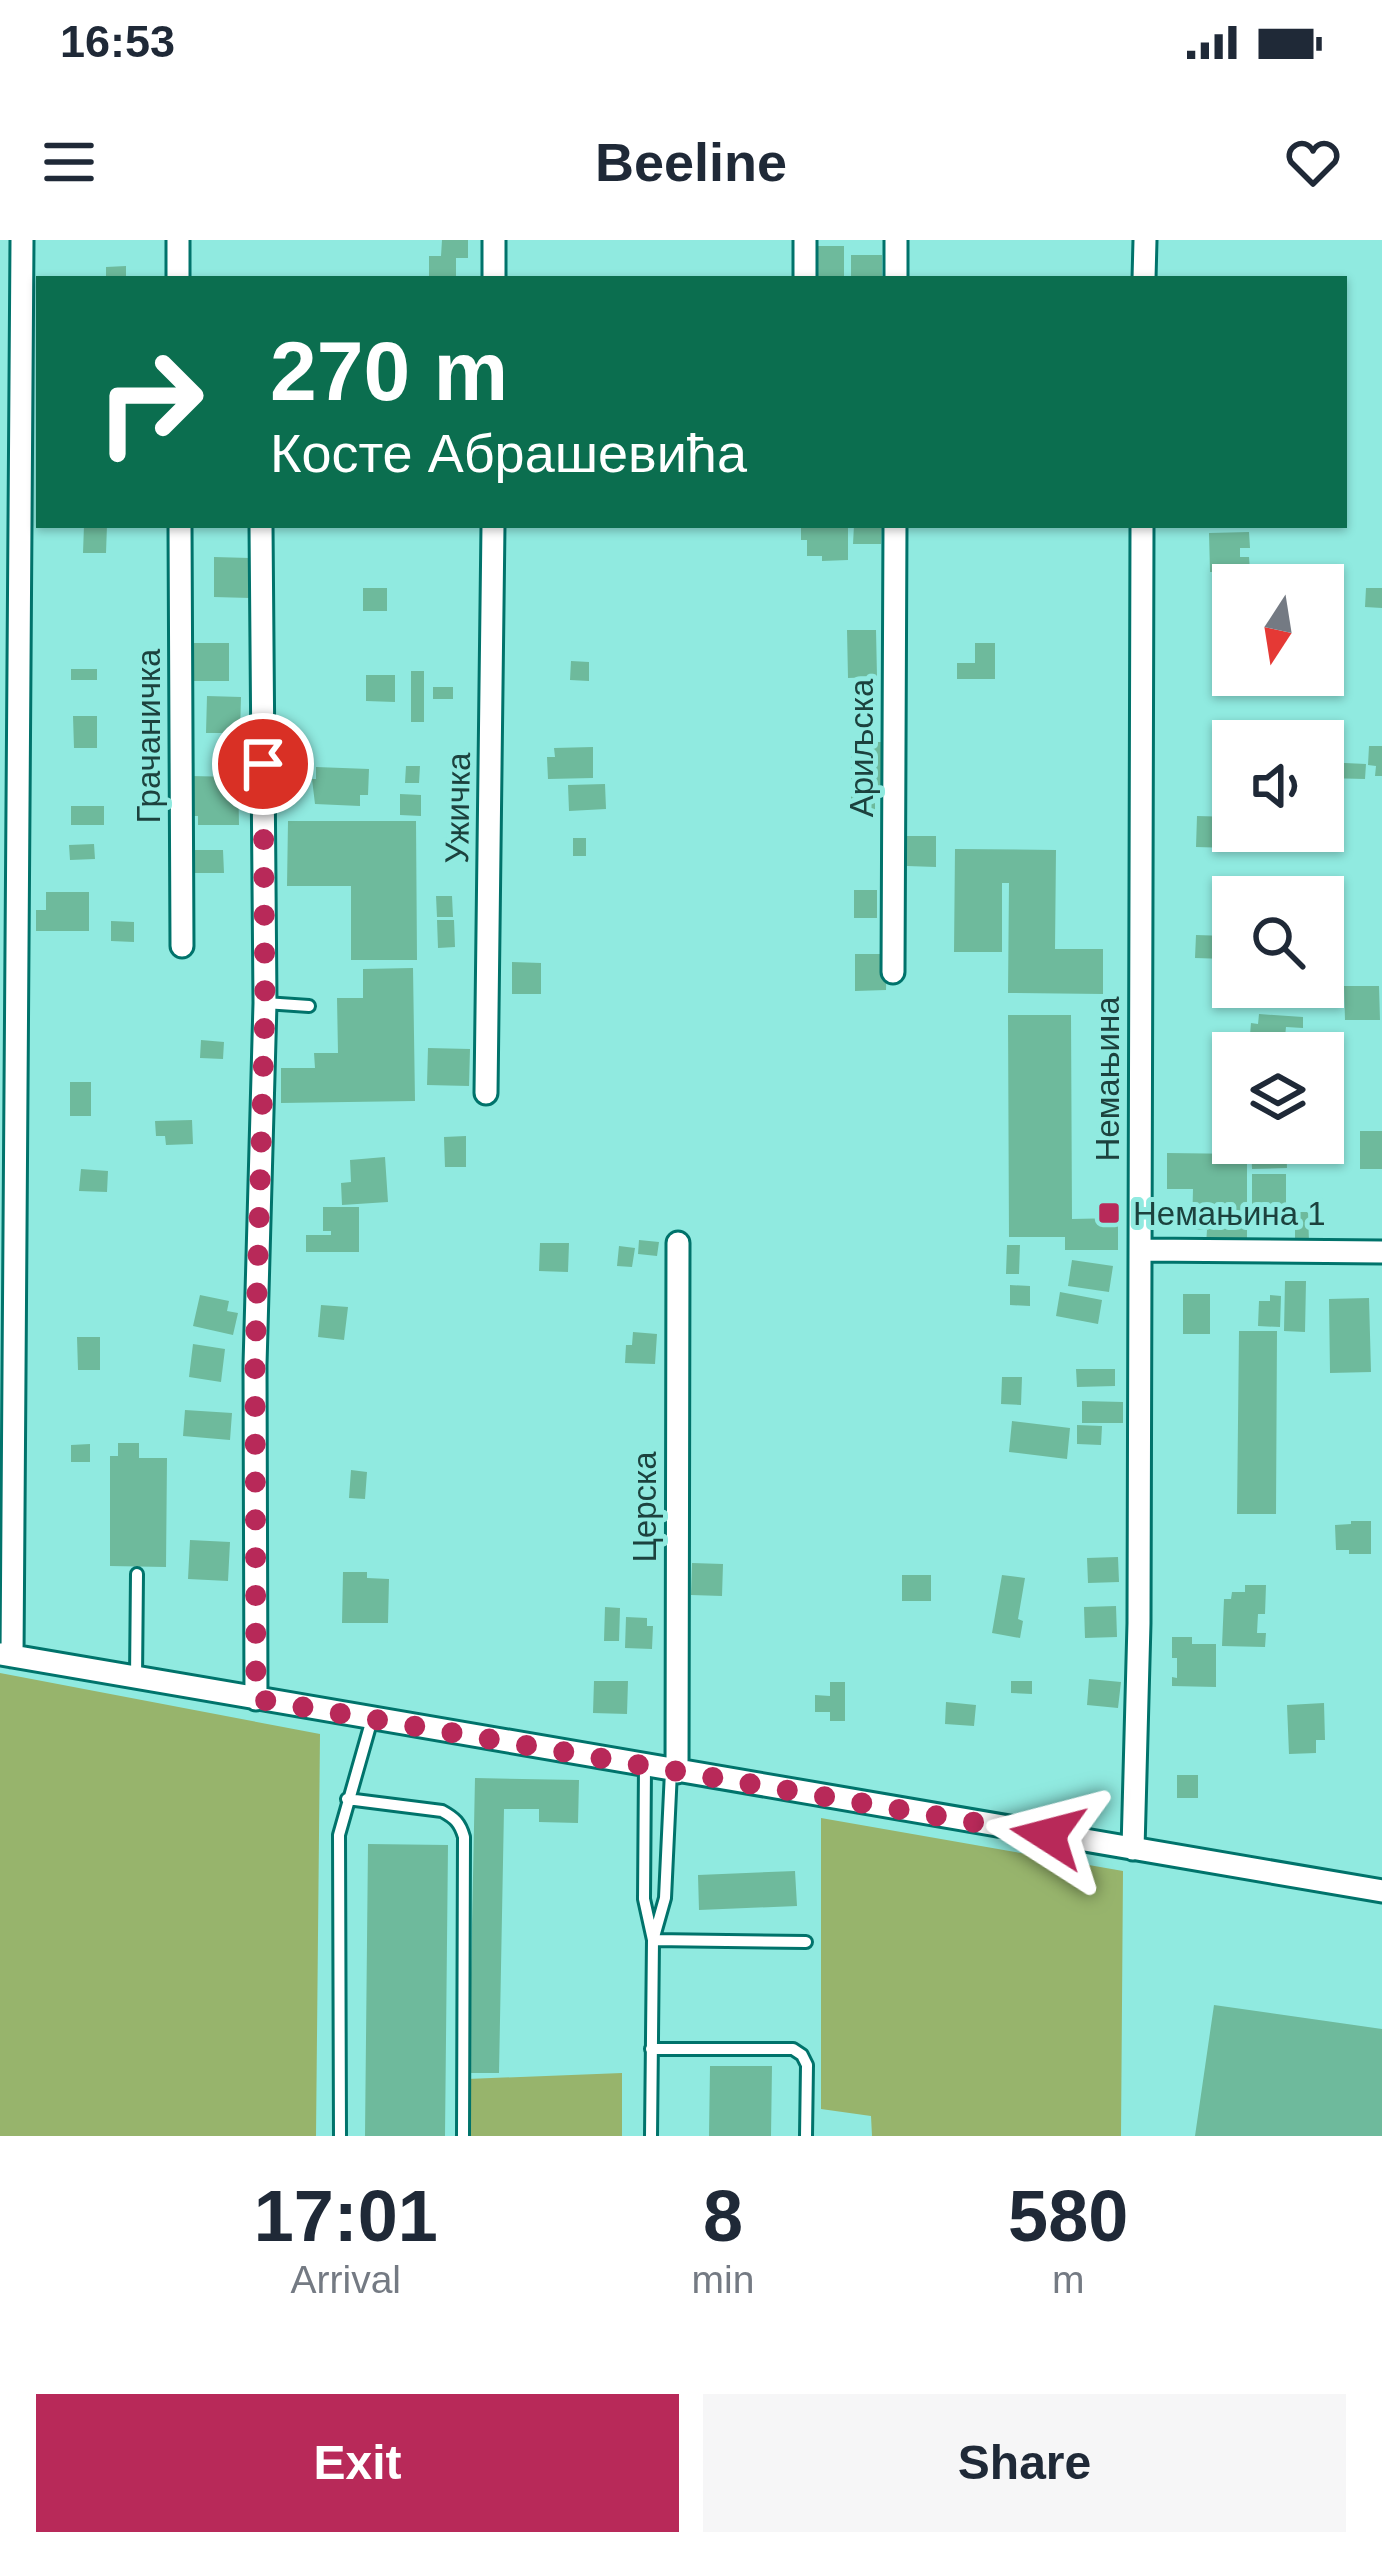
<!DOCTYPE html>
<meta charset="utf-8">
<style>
:root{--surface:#fff;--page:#f6f6f7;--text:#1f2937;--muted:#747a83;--accent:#b82959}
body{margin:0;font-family:Helvetica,sans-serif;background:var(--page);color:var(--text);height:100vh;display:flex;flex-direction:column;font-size:45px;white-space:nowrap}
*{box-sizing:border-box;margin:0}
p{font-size:39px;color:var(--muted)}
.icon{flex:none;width:66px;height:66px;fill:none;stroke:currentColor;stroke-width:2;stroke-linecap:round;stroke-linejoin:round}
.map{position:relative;height:1896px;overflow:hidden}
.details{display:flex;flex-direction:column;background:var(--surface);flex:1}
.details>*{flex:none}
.top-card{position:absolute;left:36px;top:36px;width:1311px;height:252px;border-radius:0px;box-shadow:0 3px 9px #0004;background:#0b6e4f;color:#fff;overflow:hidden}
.needle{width:78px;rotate:192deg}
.buttons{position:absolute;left:1212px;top:324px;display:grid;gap:24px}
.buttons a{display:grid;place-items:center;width:132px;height:132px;border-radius:0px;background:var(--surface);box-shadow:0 3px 9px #0004;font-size:60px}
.pin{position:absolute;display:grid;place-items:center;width:102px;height:102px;color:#fff;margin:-51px;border:6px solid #fff;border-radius:50%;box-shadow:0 3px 12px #0007}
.me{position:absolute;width:132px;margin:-66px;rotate:279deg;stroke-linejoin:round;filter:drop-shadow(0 0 9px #0008)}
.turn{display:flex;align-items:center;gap:42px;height:252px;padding:0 36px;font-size:54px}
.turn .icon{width:156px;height:156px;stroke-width:2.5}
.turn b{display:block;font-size:84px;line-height:102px}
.eta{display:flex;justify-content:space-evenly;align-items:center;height:204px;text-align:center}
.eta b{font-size:72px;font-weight:700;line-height:84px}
.action{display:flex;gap:24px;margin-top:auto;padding:24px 36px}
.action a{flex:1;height:138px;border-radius:0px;background:var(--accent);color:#fff;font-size:48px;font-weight:700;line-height:138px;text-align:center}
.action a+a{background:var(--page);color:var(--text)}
.status{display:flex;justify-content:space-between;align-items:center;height:84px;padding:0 60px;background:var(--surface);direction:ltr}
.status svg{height:33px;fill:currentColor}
header{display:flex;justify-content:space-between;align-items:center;height:156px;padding:0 36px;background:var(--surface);font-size:54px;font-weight:700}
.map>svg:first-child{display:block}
</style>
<div class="status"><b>16:53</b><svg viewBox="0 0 49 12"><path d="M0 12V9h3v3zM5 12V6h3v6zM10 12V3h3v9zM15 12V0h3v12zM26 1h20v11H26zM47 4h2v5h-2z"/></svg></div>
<header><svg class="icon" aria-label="menu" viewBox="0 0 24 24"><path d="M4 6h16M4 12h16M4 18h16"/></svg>Beeline<svg class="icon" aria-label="heart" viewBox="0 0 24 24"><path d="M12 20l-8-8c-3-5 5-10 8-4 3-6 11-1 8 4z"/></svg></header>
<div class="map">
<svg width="1382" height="1896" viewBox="0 0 1382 1896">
<rect width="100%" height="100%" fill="#90eae0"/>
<path fill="#97b46c" d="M 0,1433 L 320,1494 L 316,1896 L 0,1896 Z
M 821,1578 L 1123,1631 L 1121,1896 L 872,1896 L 871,1876 L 821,1869 Z
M 622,1833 L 622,1896 L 467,1896 L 467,1839 Z"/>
<path fill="#6eba9c" d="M 442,0 L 468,0 L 468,18 L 456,18 L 456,38 L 429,37 L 429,16 L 441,16 Z
M 818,6 L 844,6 L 844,39 L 818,39 Z
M 851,15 L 882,15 L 882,39 L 851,39 Z
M 126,26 L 126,39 L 106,39 L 106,27 Z
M 84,285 L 107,285 L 106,313 L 83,313 Z
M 801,285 L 848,285 L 848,320 L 822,321 L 822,316 L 807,316 L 807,300 L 801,300 Z
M 854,285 L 882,285 L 881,304 L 853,304 Z
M 1249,292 L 1250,308 L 1240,308 L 1240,317 L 1249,317 L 1250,331 L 1210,332 L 1209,293 Z
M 214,317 L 250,318 L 250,358 L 214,357 Z
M 363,348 L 387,348 L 387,371 L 363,371 Z
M 1366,348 L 1382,348 L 1382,368 L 1365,367 Z
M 1214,387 L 1233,389 L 1233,419 L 1212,417 Z
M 847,390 L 876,390 L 877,437 L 848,438 Z
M 190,403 L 229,403 L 229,441 L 190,441 Z
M 975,403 L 995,403 L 995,439 L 957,439 L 957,423 L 975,423 Z
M 571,421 L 589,422 L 589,441 L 570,440 Z
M 71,429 L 97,429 L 97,440 L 71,440 Z
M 411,431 L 424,431 L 424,482 L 411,482 Z
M 366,435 L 395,435 L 395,462 L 366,461 Z
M 433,447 L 453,447 L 453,459 L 433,459 Z
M 207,456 L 241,457 L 240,493 L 206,493 Z
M 73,476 L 97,476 L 97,508 L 74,508 Z
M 851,502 L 884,502 L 884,555 L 875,555 L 875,571 L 851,571 Z
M 1369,506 L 1382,506 L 1382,536 L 1375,536 L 1376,526 L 1368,525 Z
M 593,507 L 593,538 L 548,539 L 547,517 L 555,517 L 554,508 Z
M 1324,522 L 1366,524 L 1365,539 L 1324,538 Z
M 406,526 L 420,526 L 419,543 L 405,543 Z
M 316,527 L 369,529 L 368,555 L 360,555 L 360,566 L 315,564 L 312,539 L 316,539 Z
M 190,536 L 238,537 L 239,585 L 198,585 L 198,576 L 189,576 Z
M 605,544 L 606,569 L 569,571 L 568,545 Z
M 400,554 L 421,555 L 421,576 L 400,575 Z
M 71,566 L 104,566 L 104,585 L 71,585 Z
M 1197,576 L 1232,577 L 1231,608 L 1196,607 Z
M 288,581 L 416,581 L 417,720 L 351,720 L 351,646 L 287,646 Z
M 1259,591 L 1283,591 L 1283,611 L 1259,611 Z
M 907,596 L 936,596 L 936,627 L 907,626 Z
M 573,598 L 586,598 L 586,616 L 573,616 Z
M 94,604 L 95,619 L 70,620 L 69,605 Z
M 955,609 L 1056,610 L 1055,709 L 1103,709 L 1103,754 L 1008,753 L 1009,643 L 1002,643 L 1002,712 L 954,712 Z
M 190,610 L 223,610 L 224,633 L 190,633 Z
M 854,650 L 877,650 L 877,678 L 854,678 Z
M 46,652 L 89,652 L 89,691 L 36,691 L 36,670 L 46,670 Z
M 436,656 L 452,656 L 453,677 L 437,677 Z
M 437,680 L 454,680 L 455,707 L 438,708 Z
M 111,681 L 134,682 L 134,702 L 111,701 Z
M 1196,695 L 1227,696 L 1226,719 L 1195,718 Z
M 855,714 L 887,714 L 886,750 L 855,751 Z
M 512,722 L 541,723 L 541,754 L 512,754 Z
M 413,728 L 415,861 L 281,863 L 281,828 L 315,828 L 314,813 L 338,813 L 337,758 L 363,758 L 363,729 Z
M 1344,746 L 1379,746 L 1380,780 L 1345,780 Z
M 1257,747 L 1295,747 L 1294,767 L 1256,766 Z
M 1259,774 L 1303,777 L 1303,788 L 1286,787 L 1285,797 L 1250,795 L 1251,783 L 1258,784 Z
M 1008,775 L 1071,775 L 1072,979 L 1118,978 L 1118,1010 L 1065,1010 L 1065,997 L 1009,997 Z
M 201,800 L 224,802 L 223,819 L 200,818 Z
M 428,808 L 470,809 L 469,846 L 427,845 Z
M 70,842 L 91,842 L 91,876 L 70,876 Z
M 192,880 L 193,904 L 166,905 L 165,896 L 156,896 L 155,881 Z
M 1360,891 L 1382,891 L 1382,929 L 1360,929 Z
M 466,896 L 466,927 L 445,927 L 444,897 Z
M 1251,903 L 1286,903 L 1287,928 L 1252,929 Z
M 1167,913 L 1247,914 L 1247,1005 L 1206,1005 L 1207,990 L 1192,989 L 1193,949 L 1167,949 Z
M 385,917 L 388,962 L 342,965 L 341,943 L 351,942 L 350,920 Z
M 81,929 L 108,931 L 107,952 L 79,951 Z
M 1252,934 L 1286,934 L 1286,965 L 1252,965 Z
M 323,967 L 359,967 L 359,1012 L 306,1012 L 306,995 L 331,995 L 331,991 L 323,991 Z
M 1295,972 L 1308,972 L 1309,1002 L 1295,1002 Z
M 639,1000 L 659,1002 L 657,1016 L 638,1014 Z
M 540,1003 L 569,1003 L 568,1032 L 539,1031 Z
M 1007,1005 L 1020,1005 L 1019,1034 L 1006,1034 Z
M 619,1006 L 635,1008 L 632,1027 L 617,1026 Z
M 1072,1020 L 1113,1026 L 1109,1052 L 1068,1046 Z
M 1285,1041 L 1306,1041 L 1305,1092 L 1284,1091 Z
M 1010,1045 L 1030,1046 L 1030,1066 L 1010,1065 Z
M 1060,1052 L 1102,1060 L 1098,1084 L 1056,1076 Z
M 1183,1054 L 1210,1054 L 1210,1094 L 1183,1094 Z
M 200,1055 L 229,1061 L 227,1071 L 238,1073 L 233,1095 L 193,1086 Z
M 1270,1055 L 1281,1056 L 1280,1087 L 1258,1086 L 1259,1061 L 1270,1061 Z
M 1369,1058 L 1371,1132 L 1330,1133 L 1329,1059 Z
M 321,1065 L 348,1067 L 344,1100 L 318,1097 Z
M 1239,1091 L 1277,1091 L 1276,1274 L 1237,1274 Z
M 633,1092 L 657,1094 L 655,1124 L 625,1123 L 626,1105 L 632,1105 Z
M 77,1097 L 100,1097 L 100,1130 L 78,1130 Z
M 193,1104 L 225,1109 L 221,1142 L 189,1137 Z
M 1076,1129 L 1115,1129 L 1115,1146 L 1077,1147 Z
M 1002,1137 L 1022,1137 L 1021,1165 L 1001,1164 Z
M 1082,1161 L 1123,1162 L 1123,1183 L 1082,1183 Z
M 185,1170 L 232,1173 L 230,1200 L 183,1196 Z
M 1012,1181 L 1070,1188 L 1067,1219 L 1009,1212 Z
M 1077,1185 L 1102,1186 L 1101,1205 L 1077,1204 Z
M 118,1203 L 139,1203 L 139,1218 L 167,1218 L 166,1327 L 110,1326 L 110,1216 L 118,1216 Z
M 90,1204 L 90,1222 L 71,1222 L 71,1205 Z
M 351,1230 L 367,1232 L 365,1259 L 349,1258 Z
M 1351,1281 L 1371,1281 L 1371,1314 L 1349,1314 L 1349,1310 L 1336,1310 L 1335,1285 L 1351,1284 Z
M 190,1300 L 230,1302 L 228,1341 L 188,1339 Z
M 1118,1317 L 1119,1342 L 1088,1343 L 1087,1318 Z
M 692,1323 L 723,1324 L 722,1356 L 691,1355 Z
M 343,1332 L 367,1332 L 367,1338 L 389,1339 L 388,1383 L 342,1383 Z
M 902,1335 L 931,1335 L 931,1361 L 902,1361 Z
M 1002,1335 L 1025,1338 L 1018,1379 L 1023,1381 L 1020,1398 L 992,1393 Z
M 1245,1345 L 1266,1345 L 1265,1374 L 1258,1374 L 1257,1393 L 1266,1393 L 1265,1407 L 1222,1406 L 1224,1359 L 1231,1359 L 1232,1352 L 1245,1352 Z
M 1116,1366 L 1117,1397 L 1085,1398 L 1084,1367 Z
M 605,1367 L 620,1368 L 619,1401 L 604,1401 Z
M 626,1377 L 647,1378 L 647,1386 L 653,1386 L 652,1409 L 625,1408 Z
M 1172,1397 L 1192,1397 L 1192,1404 L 1216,1404 L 1216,1447 L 1172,1446 L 1172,1437 L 1177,1438 L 1177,1418 L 1172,1418 Z
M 1089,1439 L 1121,1442 L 1118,1468 L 1087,1465 Z
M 594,1441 L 628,1441 L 627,1474 L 593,1473 Z
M 1011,1441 L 1032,1441 L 1032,1454 L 1011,1453 Z
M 830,1442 L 845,1442 L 845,1481 L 830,1481 L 830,1472 L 815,1472 L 815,1455 L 830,1456 Z
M 946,1462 L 976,1465 L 974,1486 L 945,1484 Z
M 1324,1463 L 1325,1500 L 1316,1500 L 1316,1513 L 1289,1514 L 1287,1465 Z
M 1177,1535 L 1198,1535 L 1198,1558 L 1177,1558 Z
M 475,1538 L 579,1540 L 578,1583 L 539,1582 L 539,1569 L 504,1569 L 499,1833 L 469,1833 Z
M 368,1604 L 448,1605 L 445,1896 L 365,1896 Z
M 795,1631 L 797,1666 L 699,1670 L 698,1635 Z
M 1214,1765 L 1382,1789 L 1382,1896 L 1195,1896 Z
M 710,1826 L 772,1826 L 771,1896 L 709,1896 Z"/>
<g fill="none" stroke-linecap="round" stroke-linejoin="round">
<g stroke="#00736b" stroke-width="16">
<path id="lane" d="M 265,763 L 309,766
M 136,1438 L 137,1334
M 645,1526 L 644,1659 L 653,1700 L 651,1896
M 347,1559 L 442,1571 C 455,1578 460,1583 464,1597 L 463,1896
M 654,1697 L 665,1658 L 671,1531
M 653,1700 L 806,1702
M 651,1809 L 793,1809 L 802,1815 L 807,1825 L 806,1896
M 340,1896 L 339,1595 L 372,1479"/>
</g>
<g stroke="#00736b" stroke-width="27">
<path id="street" d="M 178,0 L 178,39
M 494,39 L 494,0
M 805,39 L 805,0
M 896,39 L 896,0
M 1144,39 L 1145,0
M 180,285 L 182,706
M 893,732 L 895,285
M 486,853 L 493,285
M 1141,1010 L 1382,1012
M 1,1414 L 1382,1651
M 12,1416 L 22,0
M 256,1459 L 255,1125 L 265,763 L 261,285
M 677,1532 L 678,1003
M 1133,1609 L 1139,1383 L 1142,285"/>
</g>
<use href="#lane" stroke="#fff" stroke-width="10"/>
<use href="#street" stroke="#fff" stroke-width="21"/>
</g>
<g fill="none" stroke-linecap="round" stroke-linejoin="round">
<path stroke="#b82959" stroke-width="21" stroke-dasharray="0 37.8" d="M 263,524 L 265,764 L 255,1125 L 256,1459 L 1048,1595"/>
</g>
<rect fill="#b82959" stroke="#90eae0" stroke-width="4.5" x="1097" y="961" width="24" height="24" rx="6"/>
<g text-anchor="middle" stroke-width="10" stroke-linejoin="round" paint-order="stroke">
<g font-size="33" fill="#1c423e" stroke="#90eae0">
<text transform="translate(148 496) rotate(-90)" y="12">Грачаничка</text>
<text transform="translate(861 508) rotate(-90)" y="12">Ариљска</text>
<text transform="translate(457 568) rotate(-89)" y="12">Ужичка</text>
<text transform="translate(1107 839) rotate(-90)" y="12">Немањина</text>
<text transform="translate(644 1267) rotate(-90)" y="12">Церска</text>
</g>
<g font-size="33" fill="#1c423e" stroke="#90eae0" text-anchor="start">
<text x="1133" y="985">Немањина 1</text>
</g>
</g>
</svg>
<div class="buttons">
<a><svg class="needle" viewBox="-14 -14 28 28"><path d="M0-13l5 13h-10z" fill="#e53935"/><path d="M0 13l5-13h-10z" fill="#747a83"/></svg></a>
<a><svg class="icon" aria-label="sound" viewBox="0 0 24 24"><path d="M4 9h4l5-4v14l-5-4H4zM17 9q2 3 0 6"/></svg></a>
<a><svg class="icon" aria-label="search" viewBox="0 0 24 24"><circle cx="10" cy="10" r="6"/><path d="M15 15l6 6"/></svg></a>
<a><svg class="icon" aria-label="layers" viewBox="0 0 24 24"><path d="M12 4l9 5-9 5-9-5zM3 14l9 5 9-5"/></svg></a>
</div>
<div class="pin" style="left:263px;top:524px;background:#d93025"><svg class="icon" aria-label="arrive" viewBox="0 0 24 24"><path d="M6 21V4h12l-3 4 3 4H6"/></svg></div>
<svg class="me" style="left:1048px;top:1595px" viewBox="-20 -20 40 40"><path d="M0-17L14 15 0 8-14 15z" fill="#b82959" stroke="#fff" stroke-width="4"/></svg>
<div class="top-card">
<div class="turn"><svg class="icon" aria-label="right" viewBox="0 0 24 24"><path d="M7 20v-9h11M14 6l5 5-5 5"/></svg><div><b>270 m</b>Косте Абрашевића</div></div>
</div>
</div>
<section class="details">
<div class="eta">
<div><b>17:01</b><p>Arrival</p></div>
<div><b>8</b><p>min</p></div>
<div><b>580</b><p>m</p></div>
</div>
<div class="action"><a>Exit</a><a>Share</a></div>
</section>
